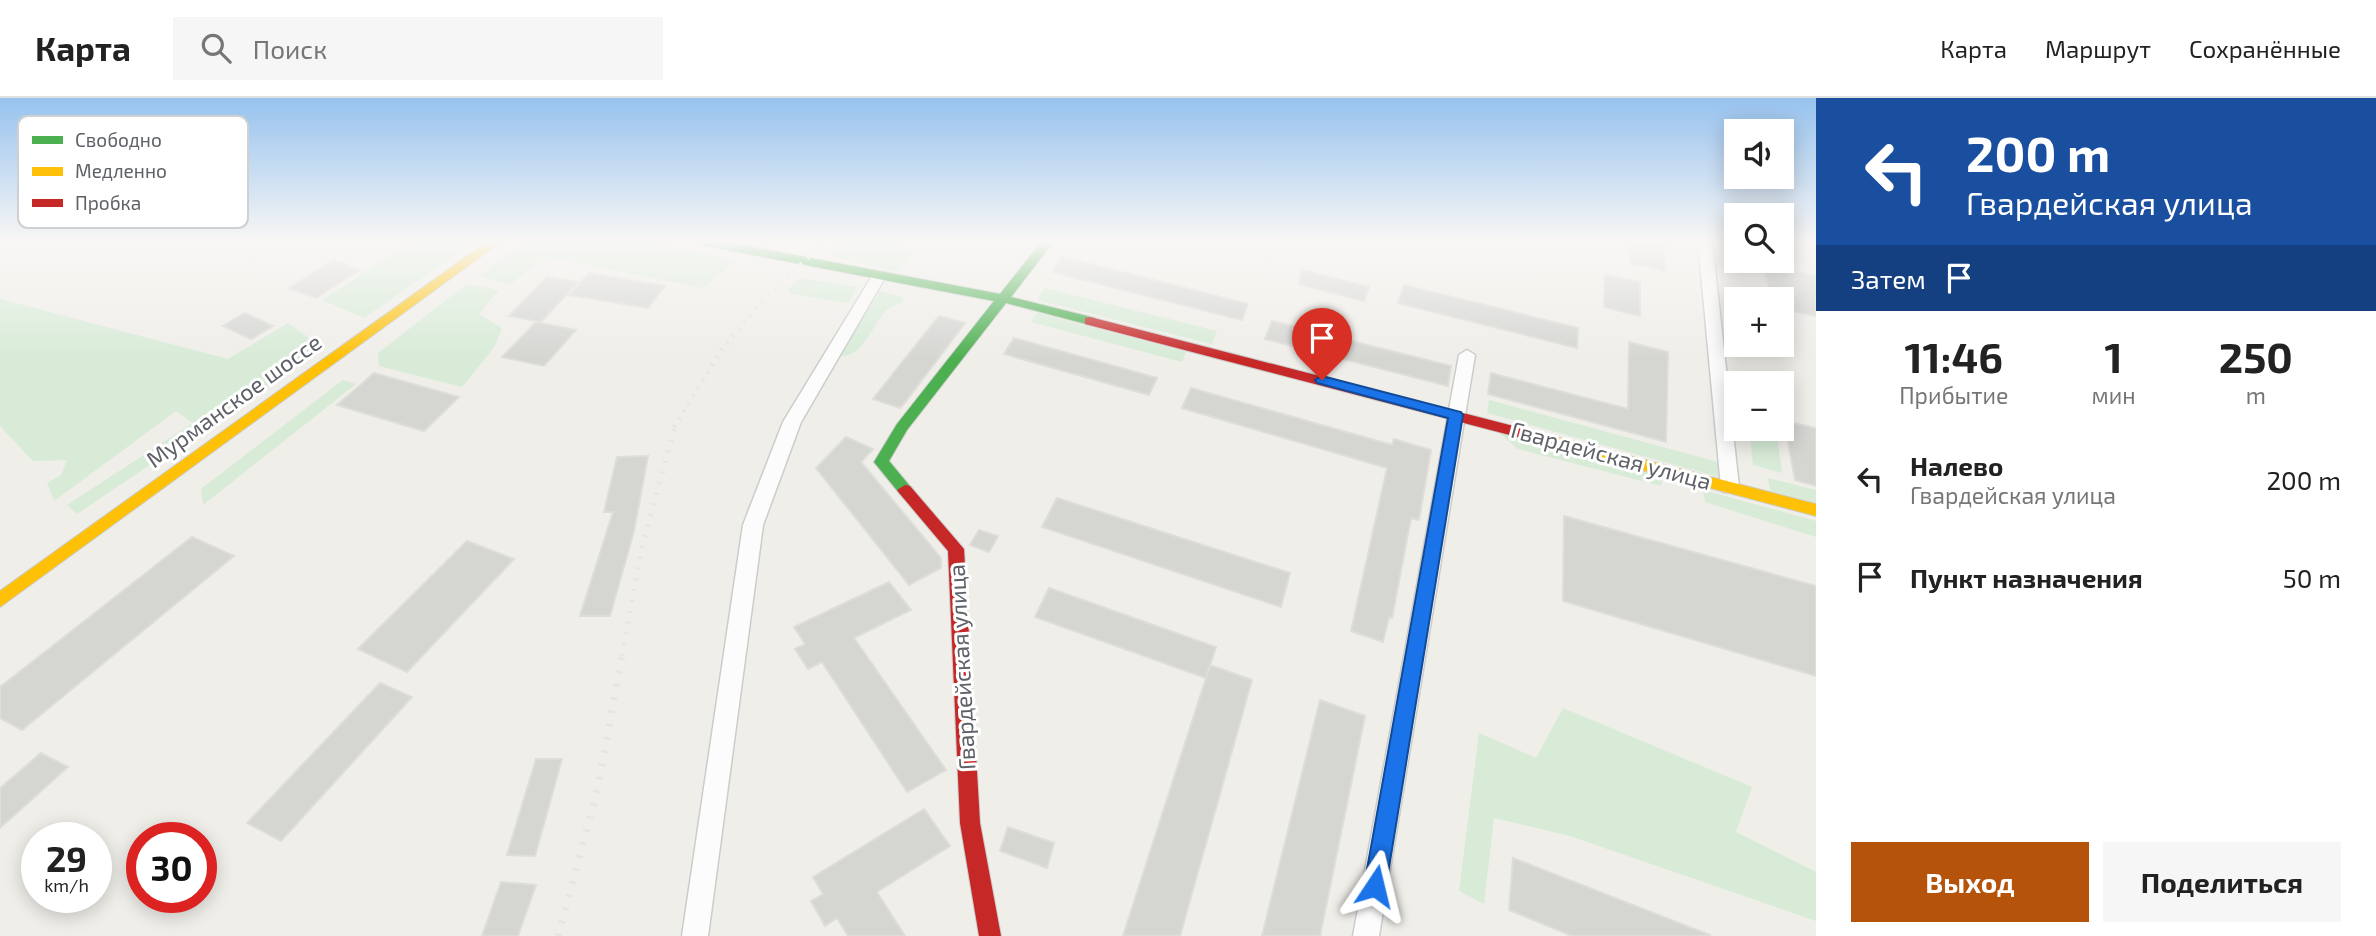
<!DOCTYPE html>
<html lang="ru">
<meta charset="utf-8">
<style>
:root{--surface:#fff;--page:#f6f6f6;--text:#222;--muted:#767676;--line:#e0e0e0;--accent:#b45309}
body{margin:0;font-family:"Exo 2",sans-serif;background:var(--page);color:var(--text);height:100vh;display:flex;flex-direction:column;font-size:26px;white-space:nowrap}
*{box-sizing:border-box;margin:0}
p{font-size:23px;color:var(--muted)}
.icon{flex:none;width:38px;height:38px;fill:none;stroke:currentColor;stroke-width:2;stroke-linecap:round;stroke-linejoin:round}
.map{position:relative;flex:1;overflow:hidden}
.drawer{display:flex;flex-direction:column;background:var(--surface);width:560px}
.drawer>*{flex:none}
.hud{background:#1a4fa0;color:#fff;overflow:hidden}
.tools{position:absolute;left:1724px;top:21px;display:grid;gap:14px}
.tools a{display:grid;place-items:center;width:70px;height:70px;border-radius:0px;background:var(--surface);box-shadow:0 4px 18px #0003;font-size:35px}
.speed{position:absolute;left:21px;top:724px;display:flex;gap:14px;font-size:35px;font-weight:700;text-align:center}
.speed>*{display:grid;place-content:center;width:91px;height:91px;border-radius:50%;background:var(--surface);box-shadow:0 4px 18px #0003;line-height:1}
.speed small{font-size:18px;font-weight:400}
.speed .limit{border:10px solid #d22;background:#fff;color:#111}
.pin{position:absolute;display:grid;place-items:center;width:60px;height:60px;color:#fff;margin:-72px -30px;border-radius:50% 50% 50% 0;rotate:-45deg;box-shadow:0 0 7px #0007}
.pin .icon{rotate:45deg}
.me{position:absolute;width:77px;margin:-38px;rotate:10deg;stroke-linejoin:round;filter:drop-shadow(0 0 5px #0008)}
.turn{display:flex;align-items:center;gap:24px;height:147px;padding:0 35px;font-size:32px}
.turn .icon{width:91px;height:91px;stroke-width:2.5}
.turn b{display:block;font-size:49px;line-height:60px}
.then{display:flex;align-items:center;height:66px;padding:0 35px;background:#0003;gap:14px;font-size:26px}
.eta{display:flex;justify-content:space-evenly;align-items:center;height:119px;text-align:center}
.eta b{font-size:42px;font-weight:700;line-height:49px}
.cta{display:flex;gap:14px;margin-top:auto;padding:14px 35px}
.cta a{flex:1;height:80px;border-radius:0px;background:var(--accent);color:#fff;font-size:28px;font-weight:700;line-height:80px;text-align:center}
.cta a+a{background:var(--page);color:var(--text)}
ul{padding:0;list-style:none}
li{display:flex;align-items:center;gap:21px;height:98px;padding:0 35px}
li div{flex:1}
li b{display:block;font-size:26px}
li em{font-style:normal}
header{display:flex;align-items:center;gap:42px;box-sizing:border-box;height:98px;padding:0 35px;background:var(--surface);border-bottom:2px solid var(--line)}
header strong{font-size:33px}
nav{display:flex;gap:38px;margin-inline-start:auto;font-size:24px}
.search{width:490px;height:63px;background:var(--page);display:flex;align-items:center;gap:18px;box-sizing:border-box;padding:0 24px;border-radius:0px;color:var(--muted);font-size:26px}
main{display:flex;flex:1;min-height:0}
.map>svg:first-child{display:block}
</style>
<header>
<strong>Карта</strong>
<div class="search"><svg class="icon" aria-label="search" viewBox="0 0 24 24"><circle cx="10" cy="10" r="6"/><path d="M15 15l6 6"/></svg>Поиск</div>
<nav><a>Карта</a><a>Маршрут</a><a>Сохранённые</a></nav>
</header>
<main>
<div class="map">
<svg width="1816" height="838" viewBox="0 0 1816 838">
<rect width="100%" height="100%" fill="#efeee9"/>
<path fill="#d7ebd7" d="M 400,143 L 476,143 L 364,220 L 322,202 L 403,149 Z
M 524,143 L 639,143 L 737,162 L 702,190 L 563,162 L 539,163 L 511,186 L 480,178 Z
M 836,143 L 888,143 L 910,151 L 911,160 L 898,174 L 831,158 L 830,153 Z
M 800,180 L 857,189 L 848,205 L 791,196 L 788,191 Z
M 467,186 L 499,192 L 479,216 L 502,230 L 495,248 L 462,289 L 379,268 L 378,255 Z
M 1045,190 L 1217,233 L 1212,246 L 1037,202 Z
M 880,193 L 903,199 L 902,204 C 897,207 891,208 887,212 C 873,225 863,260 840,258 Z
M 0,201 L 228,261 L 288,225 L 323,250 L 77,416 L 67,407 L 193,325 L 176,313 L 54,403 L 47,385 L 61,377 L 67,362 L 33,363 L 0,328 Z
M 1037,215 L 1186,254 L 1182,264 L 1031,224 Z
M 343,282 L 356,286 L 203,407 L 201,391 Z
M 1489,302 L 1718,364 L 1719,379 L 1487,315 Z
M 1749,331 L 1776,331 L 1782,375 L 1753,367 Z
M 1497,333 L 1663,377 L 1661,388 L 1518,351 Z
M 1768,380 L 1816,392 L 1816,405 L 1770,393 Z
M 1703,392 L 1816,423 L 1816,439 L 1705,404 Z
M 1563,610 L 1752,689 L 1736,734 L 1816,774 L 1816,823 L 1570,738 L 1494,720 L 1484,806 L 1459,793 L 1479,635 L 1536,660 Z"/>
<path fill="#d5d5d2" stroke="#deddd8" stroke-width="2" d="M 1630,143 L 1664,143 L 1665,173 L 1630,165 Z
M 1062,159 L 1158,183 L 1248,206 L 1242,222 L 1052,174 Z
M 333,162 L 360,172 L 316,200 L 289,190 Z
M 1762,166 L 1816,178 L 1816,218 L 1782,211 L 1782,201 L 1772,201 Z
M 1302,172 L 1369,189 L 1364,203 L 1299,186 Z
M 589,175 L 665,188 L 648,210 L 569,197 Z
M 1605,177 L 1640,184 L 1640,218 L 1604,209 Z
M 547,179 L 578,184 L 541,224 L 509,218 Z
M 1404,187 L 1578,230 L 1577,250 L 1398,205 Z
M 245,215 L 273,228 L 251,241 L 223,228 Z
M 939,218 L 965,225 L 906,303 L 900,310 L 873,301 Z
M 1272,223 L 1451,268 L 1448,288 L 1265,241 Z
M 536,224 L 576,232 L 544,268 L 502,259 Z
M 1014,240 L 1157,280 L 1149,297 L 1004,256 Z
M 1629,244 L 1668,254 L 1666,344 L 1488,296 L 1491,275 L 1628,311 Z
M 374,275 L 459,299 L 424,333 L 337,307 Z
M 1191,290 L 1392,347 L 1394,341 L 1431,352 L 1419,422 L 1411,420 L 1392,520 L 1389,519 L 1383,544 L 1351,533 L 1387,370 L 1182,310 Z
M 1784,323 L 1816,330 L 1816,388 L 1795,382 Z
M 846,339 L 873,351 L 861,364 L 941,460 L 941,470 L 909,487 L 816,370 Z
M 648,358 L 634,433 L 610,518 L 580,518 L 613,414 L 604,414 L 617,359 Z
M 1057,400 L 1290,475 L 1281,509 L 1042,429 Z
M 1564,418 L 1816,488 L 1816,578 L 1563,503 Z
M 979,432 L 998,438 L 989,454 L 970,447 Z
M 192,439 L 234,458 L 22,632 L 0,620 L 0,589 Z
M 467,443 L 514,461 L 407,574 L 358,551 Z
M 889,484 L 911,512 L 854,540 L 946,672 L 907,694 L 822,564 L 808,571 L 795,551 L 805,546 L 794,529 Z
M 1049,490 L 1216,549 L 1206,580 L 1210,567 L 1252,582 L 1180,838 L 1123,838 L 1206,580 L 1035,519 Z
M 380,585 L 412,599 L 281,743 L 247,725 Z
M 1320,602 L 1365,618 L 1320,838 L 1262,838 Z
M 41,655 L 68,669 L 0,730 L 0,690 Z
M 536,661 L 562,661 L 535,758 L 507,757 Z
M 924,711 L 950,748 L 877,794 L 905,838 L 848,838 L 837,820 L 825,828 L 811,803 L 823,796 L 813,779 Z
M 1008,729 L 1054,745 L 1047,770 L 1000,753 Z
M 1513,760 L 1710,837 L 1709,838 L 1572,838 L 1509,812 Z
M 501,784 L 536,787 L 518,838 L 482,838 Z"/>
<g fill="none" stroke-linecap="round" stroke-linejoin="round">
<g stroke="#cbcccb" stroke-width="3">
<path id="street" d="M 1698,143 L 1712,143 L 1739,389 L 1737,394 L 1723,394 L 1721,389 Z
M 879,174 L 886,178 L 801,324 L 763,427 L 708,838 L 682,838 L 743,427 L 783,324 L 872,178 Z
M 1467,252 L 1475,257 L 1379,838 L 1353,838 L 1459,257 Z"/>
</g>
<g stroke="#cbcccb" stroke-width="2">
<path id="fast" d="M 695,143 L 721,143 L 1000,196 L 1042,143 L 1054,143 L 1011,199 L 1095,220 L 1096,223 L 1090,227 L 1006,205 L 907,332 L 889,363 L 913,392 L 905,397 L 900,396 L 874,364 L 897,326 L 994,203 L 701,147 Z"/>
</g>
<g stroke="#cbcccb" stroke-width="2">
<path id="slow" d="M 488,143 L 502,143 L 0,509 L 0,493 Z
M 1552,338 L 1816,406 L 1816,418 L 1547,347 L 1545,343 L 1547,339 Z"/>
</g>
<g stroke="#cbcccb" stroke-width="2">
<path id="jam" d="M 1090,219 L 1552,338 L 1559,343 L 1552,348 L 1085,226 L 1085,220 Z
M 905,387 L 910,388 L 964,451 L 980,725 L 1001,838 L 979,838 L 960,725 L 948,453 L 900,396 L 897,392 Z"/>
</g>
<use href="#street" fill="#fdfcfc" fill-rule="evenodd"/>
<use href="#fast" fill="#4caf50" fill-rule="evenodd"/>
<use href="#slow" fill="#ffc107" fill-rule="evenodd"/>
<use href="#jam" fill="#c62828" fill-rule="evenodd"/>
<path stroke="#e4e5e4" stroke-width="4.5" stroke-dasharray="2 7" stroke-linecap="butt" d="M 674,329 L 724,248 L 766,200 L 825,143"/>
<path stroke="#e4e5e4" stroke-width="5" stroke-dasharray="2 9" stroke-linecap="butt" d="M 622,558 L 641,453 L 675,328"/>
<path stroke="#e4e5e4" stroke-width="7" stroke-dasharray="2.5 11" stroke-linecap="butt" d="M 558,838 L 598,690 L 622,556"/>
</g>
<linearGradient id="sky" x2="0" y2="1"><stop stop-color="#97c2ee"/><stop offset="0.55" stop-color="#f8f7f5"/><stop offset="1" stop-color="#f8f7f5" stop-opacity="0"/></linearGradient>
<rect width="1816" height="261" fill="url(#sky)"/>
<path fill="#1a73e8" stroke="#114b97" stroke-width="2" d="M 1322,278 L 1461,314 L 1463,317 L 1386,788 L 1382,795 L 1375,799 L 1367,795 L 1364,788 L 1448,320 L 1317,285 L 1315,282 Z"/>
<g text-anchor="middle" stroke-width="6" stroke-linejoin="round" paint-order="stroke">
<g font-size="23" fill="#5e6167" stroke="#fff">
<text transform="translate(234 303) rotate(-36)" y="8">Мурманское шоссе</text>
<text transform="translate(1611 358) rotate(15)" y="8">Гвардейская улица</text>
<text transform="translate(962 569) rotate(-93)" y="8">Гвардейская улица</text>
</g>
</g>
<rect x="18" y="18" width="230" height="112" rx="10" fill="#fff" stroke="#cfd0d1" stroke-width="2"/>
<rect x="32" y="38" width="31" height="8" fill="#4caf50"/>
<rect x="32" y="69" width="31" height="9" fill="#ffc107"/>
<rect x="32" y="101" width="31" height="8" fill="#c62828"/>
<g font-size="19" fill="#5e6167">
<text x="75" y="49">Свободно</text>
<text x="75" y="80">Медленно</text>
<text x="75" y="112">Пробка</text>
</g>
</svg>
<div class="tools">
<a><svg class="icon" aria-label="sound" viewBox="0 0 24 24"><path d="M4 9h4l5-4v14l-5-4H4zM17 9q2 3 0 6"/></svg></a>
<a><svg class="icon" aria-label="search" viewBox="0 0 24 24"><circle cx="10" cy="10" r="6"/><path d="M15 15l6 6"/></svg></a>
<a>+</a>
<a>−</a>
</div>
<div class="speed"><div>29<small>km/h</small></div><div class="limit">30</div></div>
<div class="pin" style="left:1322px;top:282px;background:#d93025"><svg class="icon" aria-label="arrive" viewBox="0 0 24 24"><path d="M6 21V4h12l-3 4 3 4H6"/></svg></div>
<svg class="me" style="left:1375px;top:788px" viewBox="-20 -20 40 40"><path d="M0-17L14 15 0 8-14 15z" fill="#1a73e8" stroke="#fff" stroke-width="4"/></svg>
</div>
<section class="drawer">
<div class="hud">
<div class="turn"><svg class="icon" aria-label="left" viewBox="0 0 24 24"><path d="M17 20v-9H6M10 6l-5 5 5 5"/></svg><div><b>200 m</b>Гвардейская улица</div></div>
<div class="then">Затем<svg class="icon" aria-label="arrive" viewBox="0 0 24 24"><path d="M6 21V4h12l-3 4 3 4H6"/></svg></div>
</div>
<div class="eta">
<div><b>11:46</b><p>Прибытие</p></div>
<div><b>1</b><p>мин</p></div>
<div><b>250</b><p>m</p></div>
</div>
<ul>
<li><svg class="icon" aria-label="left" viewBox="0 0 24 24"><path d="M17 20v-9H6M10 6l-5 5 5 5"/></svg><div><b>Налево</b><p>Гвардейская улица</p></div><em>200 m</em></li>
<li><svg class="icon" aria-label="arrive" viewBox="0 0 24 24"><path d="M6 21V4h12l-3 4 3 4H6"/></svg><div><b>Пункт назначения</b></div><em>50 m</em></li>
</ul>
<div class="cta"><a>Выход</a><a>Поделиться</a></div>
</section>
</main>
